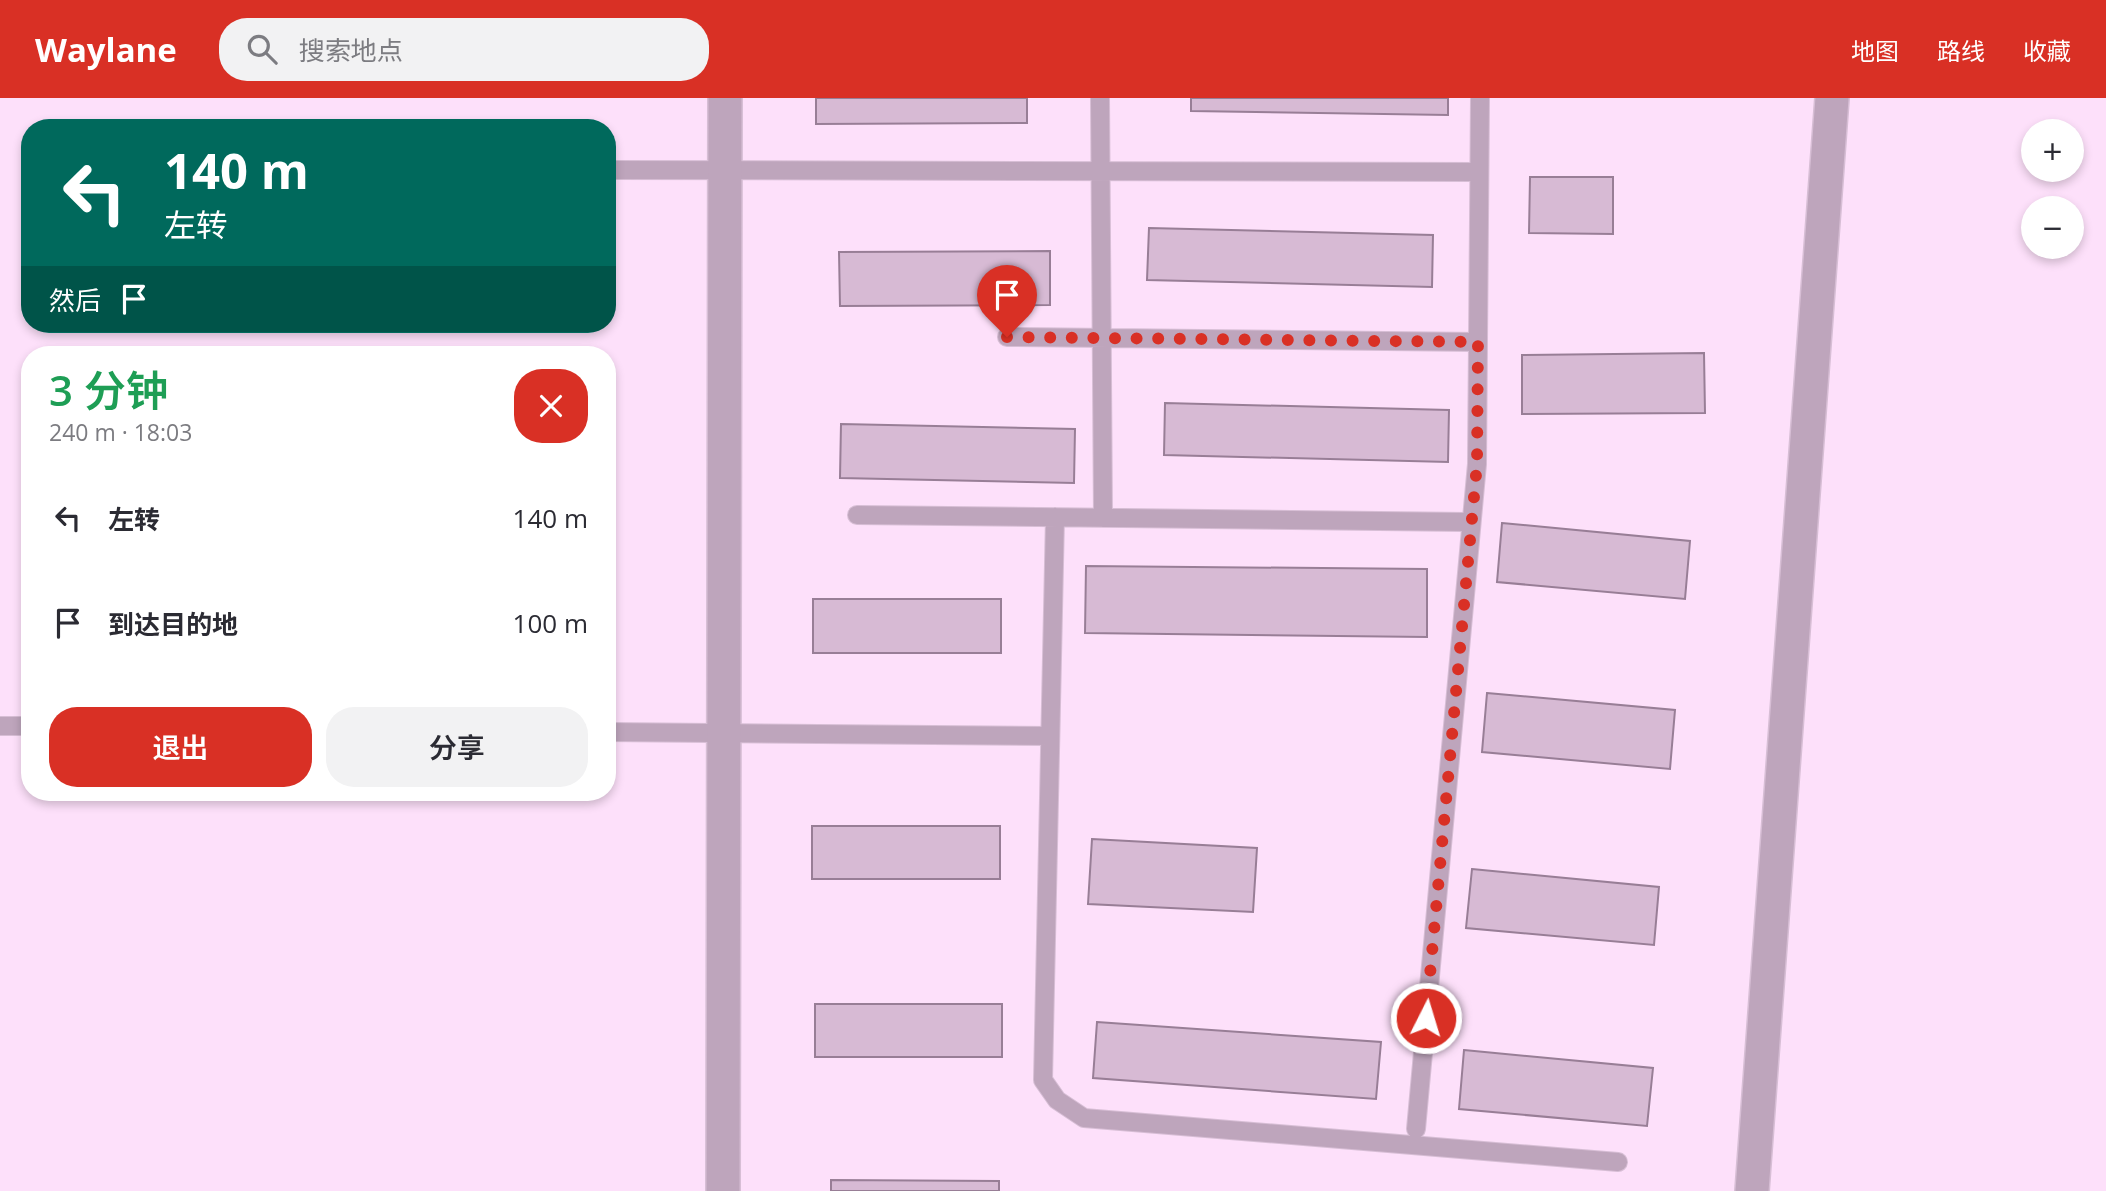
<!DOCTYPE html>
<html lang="zh">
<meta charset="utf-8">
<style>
:root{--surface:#fff;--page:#f2f2f3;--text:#2b2b33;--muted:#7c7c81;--accent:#d93025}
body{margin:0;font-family:"Open Sans","Noto Sans SC",sans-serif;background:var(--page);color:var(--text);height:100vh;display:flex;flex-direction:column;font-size:26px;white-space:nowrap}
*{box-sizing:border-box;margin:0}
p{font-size:23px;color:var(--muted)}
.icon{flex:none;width:38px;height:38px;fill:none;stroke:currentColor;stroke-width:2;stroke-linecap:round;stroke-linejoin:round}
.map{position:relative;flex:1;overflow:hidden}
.sheet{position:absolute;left:21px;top:248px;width:595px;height:455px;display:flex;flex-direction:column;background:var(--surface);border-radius:28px;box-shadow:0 4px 10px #0003}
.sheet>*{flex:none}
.banner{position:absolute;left:21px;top:21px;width:595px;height:214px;border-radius:28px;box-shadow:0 4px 10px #0003;background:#00695c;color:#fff;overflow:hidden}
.fabs{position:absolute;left:2021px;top:21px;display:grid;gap:14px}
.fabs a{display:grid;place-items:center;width:63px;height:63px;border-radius:50%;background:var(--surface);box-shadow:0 4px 10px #0003;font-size:35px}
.pin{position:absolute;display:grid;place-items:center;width:60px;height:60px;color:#fff;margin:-72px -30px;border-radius:50% 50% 50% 0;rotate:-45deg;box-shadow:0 0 7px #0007}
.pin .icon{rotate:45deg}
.me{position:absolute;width:77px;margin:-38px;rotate:5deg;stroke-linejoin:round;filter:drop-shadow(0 0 5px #0008)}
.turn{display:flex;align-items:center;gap:24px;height:147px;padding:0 28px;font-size:32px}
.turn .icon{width:91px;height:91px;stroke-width:2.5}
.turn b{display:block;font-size:49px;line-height:60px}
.then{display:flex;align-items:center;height:66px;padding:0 28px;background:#0003;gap:14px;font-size:26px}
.round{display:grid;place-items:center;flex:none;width:74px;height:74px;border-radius:28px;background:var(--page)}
.overview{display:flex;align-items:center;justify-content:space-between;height:119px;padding:0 28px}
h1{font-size:42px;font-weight:600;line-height:52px;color:#1e9e55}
.action{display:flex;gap:14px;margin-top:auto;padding:14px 28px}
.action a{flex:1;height:80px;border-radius:28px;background:var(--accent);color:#fff;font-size:28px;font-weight:600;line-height:80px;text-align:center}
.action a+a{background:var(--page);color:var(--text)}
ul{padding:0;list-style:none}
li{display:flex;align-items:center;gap:21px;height:105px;padding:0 28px}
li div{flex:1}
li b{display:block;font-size:26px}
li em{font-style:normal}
header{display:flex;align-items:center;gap:42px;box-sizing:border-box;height:98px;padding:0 35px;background:var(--accent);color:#fff}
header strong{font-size:33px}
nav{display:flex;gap:38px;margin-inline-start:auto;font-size:24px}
.search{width:490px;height:63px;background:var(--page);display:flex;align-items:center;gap:18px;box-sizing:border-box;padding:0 24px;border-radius:28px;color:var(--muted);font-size:26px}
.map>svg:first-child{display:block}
</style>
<header>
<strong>Waylane</strong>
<div class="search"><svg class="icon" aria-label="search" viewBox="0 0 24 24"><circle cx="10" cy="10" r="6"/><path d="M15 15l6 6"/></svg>搜索地点</div>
<nav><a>地图</a><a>路线</a><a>收藏</a></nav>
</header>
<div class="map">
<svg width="2106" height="1093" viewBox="0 0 2106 1093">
<rect width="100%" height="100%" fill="#fde0fa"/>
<path fill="#d7bad4" stroke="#987e96" stroke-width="2" d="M 816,0 L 1027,0 L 1027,25 L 816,26 Z
M 1191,0 L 1448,0 L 1448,17 L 1191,13 Z
M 1530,79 L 1613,79 L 1613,136 L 1529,135 Z
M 1149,130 L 1433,137 L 1432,189 L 1147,182 Z
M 1050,153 L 1050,207 L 840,208 L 839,154 Z
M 1704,255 L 1705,315 L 1522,316 L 1522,257 Z
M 1165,305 L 1449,312 L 1448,364 L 1164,357 Z
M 841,326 L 1075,331 L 1074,385 L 840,380 Z
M 1502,425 L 1690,443 L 1685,501 L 1497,484 Z
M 1086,468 L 1427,471 L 1427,539 L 1085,535 Z
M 813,501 L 1001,501 L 1001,555 L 813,555 Z
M 1487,595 L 1675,612 L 1670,671 L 1482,654 Z
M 812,728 L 1000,728 L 1000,781 L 812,781 Z
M 1092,741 L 1257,750 L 1253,814 L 1088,806 Z
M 1472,771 L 1659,789 L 1654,847 L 1466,830 Z
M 815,906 L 1002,906 L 1002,959 L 815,959 Z
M 1097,924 L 1381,944 L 1376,1001 L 1093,980 Z
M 1464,952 L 1653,970 L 1647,1028 L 1459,1011 Z
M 831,1082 L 999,1083 L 999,1093 L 831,1093 Z"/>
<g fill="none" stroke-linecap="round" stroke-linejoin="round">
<g stroke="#d7bed5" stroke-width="20">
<path id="service" d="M 1100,0 L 1103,420
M 607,72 L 1479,74
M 1007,239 L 1478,244
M 857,417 L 1466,424
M 1055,419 L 1043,982 L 1057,1002 L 1084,1020 L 1618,1064
M 0,628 L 30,628
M 607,634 L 1050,638
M 1416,1031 L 1477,366 L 1480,0"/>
</g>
<g stroke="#d7bed5" stroke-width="36">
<path id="minor" d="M 723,1093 L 725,0
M 1752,1093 L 1832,0"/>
</g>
<use href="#service" stroke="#bea5bc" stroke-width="18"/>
<use href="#minor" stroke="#bea5bc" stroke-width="33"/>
</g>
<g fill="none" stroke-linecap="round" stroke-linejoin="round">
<path stroke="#d93025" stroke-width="12" stroke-dasharray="0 21.6" d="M 1007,239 L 1478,244 L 1477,366 L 1426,920"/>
</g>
</svg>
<div class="fabs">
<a>+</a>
<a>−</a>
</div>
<div class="pin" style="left:1007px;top:239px;background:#d93025"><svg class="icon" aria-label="arrive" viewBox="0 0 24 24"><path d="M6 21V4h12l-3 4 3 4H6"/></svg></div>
<svg class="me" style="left:1426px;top:920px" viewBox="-20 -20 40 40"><circle r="17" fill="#d93025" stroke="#fff" stroke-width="3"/><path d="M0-11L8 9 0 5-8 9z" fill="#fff"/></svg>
<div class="banner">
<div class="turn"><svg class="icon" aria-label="left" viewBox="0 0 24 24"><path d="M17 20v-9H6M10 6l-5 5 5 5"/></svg><div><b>140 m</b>左转</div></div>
<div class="then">然后<svg class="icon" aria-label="arrive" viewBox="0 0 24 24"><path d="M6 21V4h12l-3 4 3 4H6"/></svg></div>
</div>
<section class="sheet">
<div class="overview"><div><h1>3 分钟</h1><p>240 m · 18:03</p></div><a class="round" style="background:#d93025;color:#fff"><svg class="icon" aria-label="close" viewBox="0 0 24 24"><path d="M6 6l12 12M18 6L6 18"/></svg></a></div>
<ul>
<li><svg class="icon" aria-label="left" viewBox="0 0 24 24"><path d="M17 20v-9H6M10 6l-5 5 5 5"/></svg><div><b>左转</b></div><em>140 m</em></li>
<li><svg class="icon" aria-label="arrive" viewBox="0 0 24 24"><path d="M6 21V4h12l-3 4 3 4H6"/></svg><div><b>到达目的地</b></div><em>100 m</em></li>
</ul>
<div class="action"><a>退出</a><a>分享</a></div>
</section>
</div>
